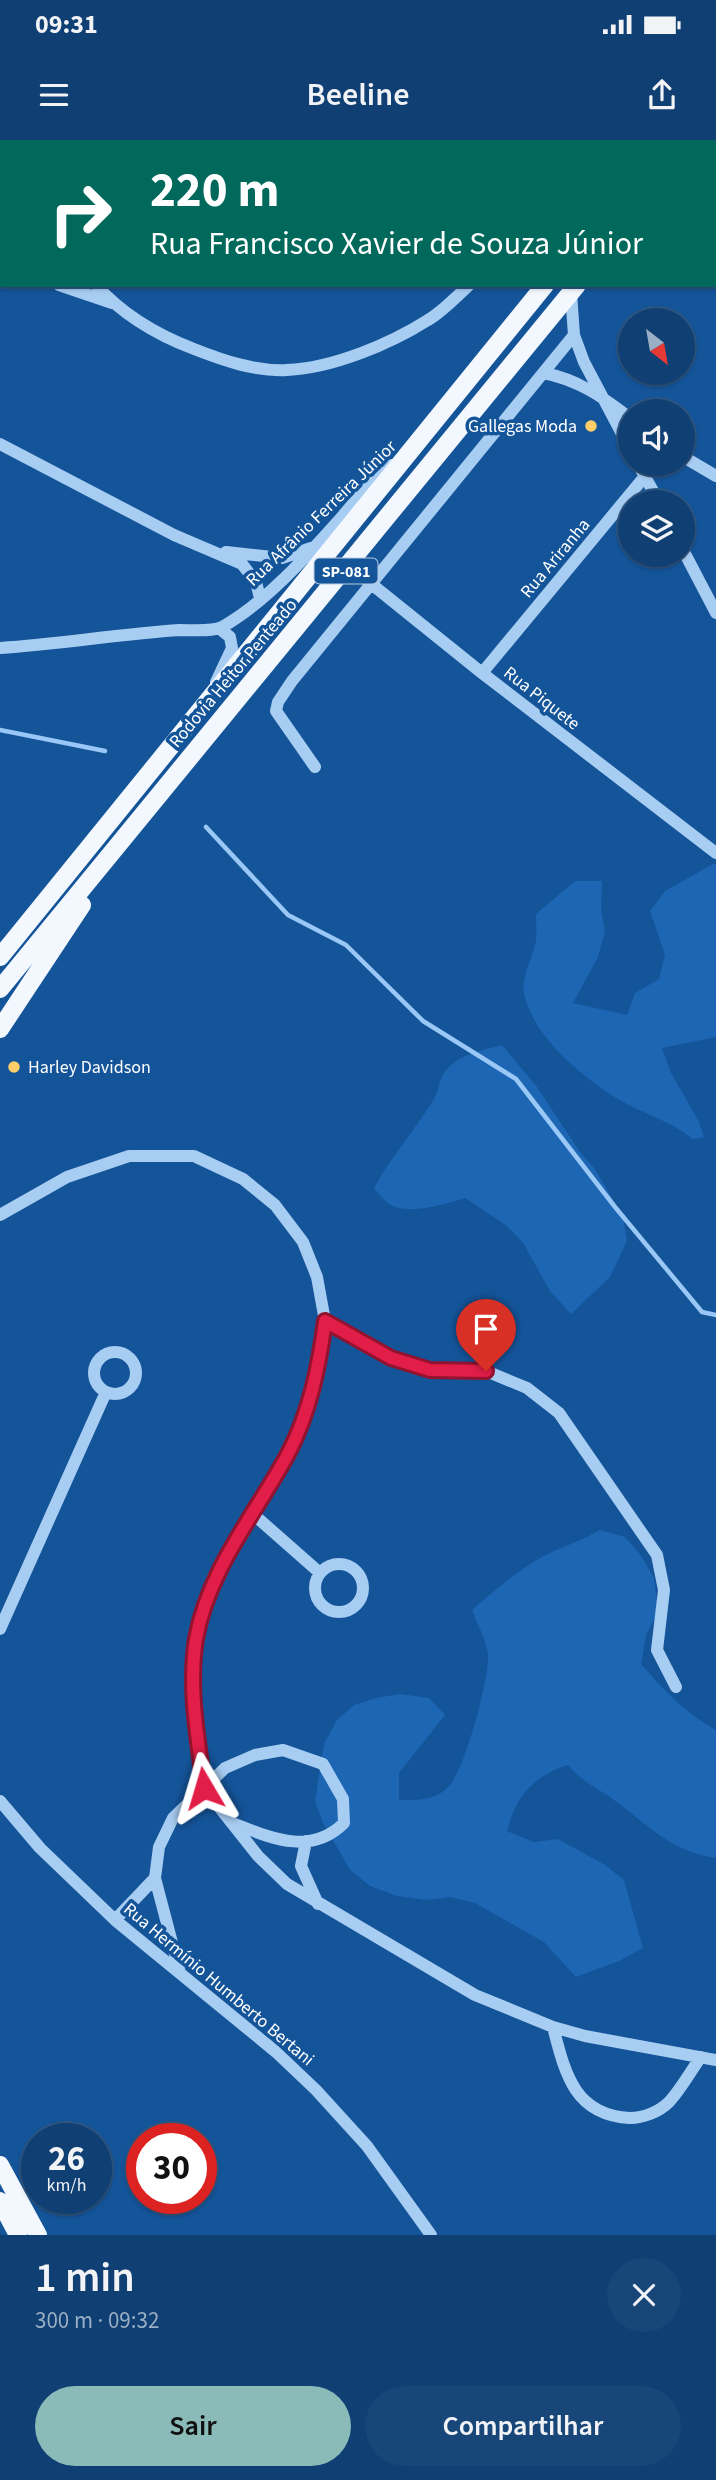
<!DOCTYPE html>
<html lang="pt">
<meta charset="utf-8">
<style>
:root{--surface:#0f3f73;--page:#184678;--text:#f1f3f6;--muted:#9bafc4;--line:#2f5885;--accent:#8bbbb9}
body{margin:0;font-family:"Source Sans 3",sans-serif;background:var(--page);color:var(--text);height:100vh;display:flex;flex-direction:column;font-size:26px;white-space:nowrap}
*{box-sizing:border-box;margin:0}
p{font-size:23px;color:var(--muted)}
.icon{flex:none;width:38px;height:38px;fill:none;stroke:currentColor;stroke-width:2;stroke-linecap:round;stroke-linejoin:round}
.map{position:relative;height:2095px;overflow:hidden}
.drawer{display:flex;flex-direction:column;background:var(--surface);flex:1}
.drawer>*{flex:none}
.banner{position:absolute;left:0px;top:0px;width:718px;height:147px;box-shadow:0 2px 5px #0004,0 0 0 2px var(--line);background:#00695c;color:#fff;overflow:hidden}
.needle{width:46px;rotate:149deg}
.buttons{position:absolute;left:618px;top:168px;display:grid;gap:14px}
.buttons a{display:grid;place-items:center;width:77px;height:77px;border-radius:50%;background:var(--surface);box-shadow:0 2px 5px #0004,0 0 0 2px var(--line);font-size:35px}
.speed{position:absolute;left:21px;top:1983px;display:flex;gap:14px;font-size:35px;font-weight:700;text-align:center}
.speed>*{display:grid;place-content:center;width:91px;height:91px;border-radius:50%;background:var(--surface);box-shadow:0 2px 5px #0004,0 0 0 2px var(--line);line-height:1}
.speed small{font-size:18px;font-weight:400}
.speed .limit{border:10px solid #d22;background:#fff;color:#111}
.pin{position:absolute;display:grid;place-items:center;width:60px;height:60px;color:#fff;margin:-72px -30px;border-radius:50% 50% 50% 0;rotate:-45deg;box-shadow:0 0 7px #0007}
.pin .icon{rotate:45deg}
.me{position:absolute;width:77px;margin:-38px;rotate:353deg;stroke-linejoin:round;filter:drop-shadow(0 0 5px #0008)}
.turn{display:flex;align-items:center;gap:24px;height:147px;padding:0 35px;font-size:32px}
.turn .icon{width:91px;height:91px;stroke-width:2.5}
.turn b{display:block;font-size:49px;line-height:60px}
.round{display:grid;place-items:center;flex:none;width:74px;height:74px;border-radius:37px;background:var(--page)}
.headline{display:flex;align-items:center;justify-content:space-between;height:119px;padding:0 35px}
h1{font-size:42px;font-weight:600;line-height:52px}
.primary-button{display:flex;gap:14px;margin-top:auto;padding:14px 35px}
.primary-button a{flex:1;height:80px;border-radius:42px;background:var(--accent);color:#111;font-size:28px;font-weight:600;line-height:80px;text-align:center}
.primary-button a+a{background:var(--page);color:var(--text)}
.status{display:flex;justify-content:space-between;align-items:center;height:49px;padding:0 35px;background:var(--surface);direction:ltr}
.status svg{height:19px;fill:currentColor}
header{display:flex;justify-content:space-between;align-items:center;height:91px;padding:0 35px;background:var(--surface);font-size:32px;font-weight:600}
.map>svg:first-child{display:block}
</style>
<div class="status"><b>09:31</b><svg viewBox="0 0 49 12"><path d="M0 12V9h3v3zM5 12V6h3v6zM10 12V3h3v9zM15 12V0h3v12zM26 1h20v11H26zM47 4h2v5h-2z"/></svg></div>
<header><svg class="icon" aria-label="menu" viewBox="0 0 24 24"><path d="M4 6h16M4 12h16M4 18h16"/></svg>Beeline<svg class="icon" aria-label="share" viewBox="0 0 24 24"><path d="M12 15V3M7 8l5-5 5 5M5 13v7h14v-7"/></svg></header>
<div class="map">
<svg width="716" height="2095" viewBox="0 0 716 2095">
<rect width="100%" height="100%" fill="#145499"/>
<path fill="#1c66b3" d="M 713,724 L 716,724 L 716,897 L 662,908 L 671,933 L 698,980 L 704,997 L 693,999 C 669,980 643,974 618,959 C 582,937 532,896 524,853 C 521,837 533,817 536,801 C 537,792 536,783 536,774 L 575,741 L 602,741 L 601,768 L 605,792 L 598,817 L 573,863 L 627,875 L 635,853 L 659,839 L 665,815 L 650,771 L 665,751 Z
M 502,905 L 537,947 L 580,1012 L 595,1029 L 623,1077 L 627,1101 L 610,1137 L 571,1174 L 550,1151 L 523,1103 L 507,1086 L 465,1058 C 445,1064 408,1076 389,1064 C 384,1061 378,1052 374,1048 C 391,1017 414,991 432,962 C 443,945 435,937 456,921 C 468,913 488,909 502,905 Z
M 600,1390 L 625,1397 L 640,1414 L 654,1438 L 658,1472 L 646,1495 L 641,1524 C 664,1550 685,1573 716,1590 L 716,1718 C 667,1711 645,1681 607,1655 C 591,1645 581,1640 568,1625 C 532,1637 517,1655 507,1691 L 534,1702 L 558,1699 L 605,1725 L 624,1740 L 643,1808 L 619,1821 L 576,1837 L 544,1802 L 475,1763 L 450,1757 L 426,1760 L 397,1756 L 370,1746 L 350,1730 L 323,1683 L 315,1661 L 324,1604 L 337,1580 L 354,1565 L 376,1558 L 400,1554 L 429,1558 L 445,1575 L 399,1633 L 399,1660 C 417,1660 436,1661 449,1646 C 465,1629 489,1540 488,1516 C 487,1501 477,1484 472,1470 C 498,1448 523,1425 554,1411 C 570,1404 585,1399 600,1390 Z"/>
<g fill="none" stroke-linecap="round" stroke-linejoin="round">
<path stroke="#9ac8f6" stroke-width="4.5" d="M 0,590 L 105,611
M 206,687 L 288,775 L 346,805 L 423,881 L 516,939 L 615,1067 L 702,1172 L 716,1175"/>
<path stroke="#a8cdf3" stroke-width="12" d="M 32,0 L 32,2
M 231,0 L 233,2
M 345,2 L 347,0
M 573,2 L 574,0
M 59,145 L 112,163
M 96,145 C 122,174 157,195 194,209 C 222,220 256,232 287,230 C 333,228 390,204 428,180 C 443,171 456,157 469,145
M 571,153 L 574,195 L 584,222 L 630,309
M 543,233 C 577,239 603,257 630,278
M 0,304 L 174,395 L 242,424 L 256,442 L 260,458
M 682,316 L 716,336
M 638,324 L 659,362
M 682,408 L 716,473
M 226,412 L 282,418 L 311,408
M 349,426 L 482,533 L 716,713
M 0,508 C 60,504 120,494 180,490 C 192,490 211,492 222,487 C 265,463 307,416 340,379 C 356,360 372,341 391,325
M 482,533 L 655,324
M 216,542 L 232,508 L 230,497 L 219,488
M 315,627 L 276,571 L 278,562 L 292,541 L 574,195
M 0,1075 L 67,1037 L 129,1016 L 194,1016 L 243,1039 L 275,1065 L 303,1102 L 317,1137 L 325,1181 L 318,1228 L 306,1272 L 289,1311 L 218,1433 L 197,1496 L 191,1541 L 204,1648 L 258,1716 L 287,1744 L 475,1855 L 553,1887 L 585,1896 L 716,1920
M 325,1181 L 391,1218 L 430,1230 L 486,1231 L 527,1248 L 559,1273 L 657,1415 L 664,1450 L 657,1510 L 676,1547
M94 1233a21 21 0 1 1 42 0a21 21 0 1 1-42 0Z
M 253,1374 L 320,1433
M315 1448a24 24 0 1 1 48 0a24 24 0 1 1-48 0Z
M 0,1489 L 106,1252
M 0,1661 L 40,1708 L 115,1780 L 276,1912 L 316,1950 L 367,2006 L 431,2095
M 306,1701 L 301,1726 L 318,1764
M 115,1780 L 155,1738
M 180,1833 L 155,1738 L 159,1707 L 173,1678 L 225,1628 L 255,1615 L 283,1610 L 323,1624 L 343,1659 L 344,1683 C 311,1716 271,1698 235,1684
M 553,1887 C 565,1933 574,1975 630,1978 C 643,1978 659,1972 669,1962 C 681,1949 690,1932 701,1917"/>
<path stroke="#f3f8ff" stroke-width="18" d="M 661,2 L 663,0
M 694,2 L 696,0
M 0,817 L 545,145
M 0,849 L 577,145
M 0,889 L 82,765
M 0,2025 L 38,2095
M 0,2061 L 18,2095"/>
</g>
<g fill="none" stroke-linecap="round" stroke-linejoin="round">
<g stroke="#92132f" stroke-width="18">
<path id="route" d="M 204,1648 C 198,1598 188,1549 196,1499 C 208,1430 256,1373 288,1314 C 310,1272 319,1226 325,1181 L 391,1218 L 430,1230 L 486,1231"/>
</g>
<use href="#route" stroke="#e11d48" stroke-width="12"/>
</g>
<g fill="#ffce69" stroke="#145499" stroke-width="2.5">
<circle cx="591" cy="286" r="7"/>
<circle cx="14" cy="927" r="7"/>
</g>
<g text-anchor="middle" stroke-width="7" stroke-linejoin="round" paint-order="stroke">
<rect fill="#145499" stroke="#b8cce0" stroke-width="2" x="314.5" y="418.5" width="63" height="25" rx="5"/>
<g font-size="16" font-weight="bold" fill="#fff">
<text x="346" y="437">SP-081</text>
</g>
<g font-size="18" fill="#fff" stroke="#145499" text-anchor="end">
<text x="577" y="292">Gallegas Moda</text>
<text x="28" y="933" text-anchor="start">Harley Davidson</text>
</g>
<g font-size="18" fill="#fff" stroke="#145499">
<text transform="translate(321 373) rotate(-44)" y="6">Rua Afrânio Ferreira Júnior</text>
<text transform="translate(555 418) rotate(-50)" y="6">Rua Ariranha</text>
<text transform="translate(233 533) rotate(-50)" y="6">Rodovia Heitor Penteado</text>
<text transform="translate(542 558) rotate(38)" y="6">Rua Piquete</text>
<text transform="translate(219 1844) rotate(40)" y="6">Rua Hermínio Humberto Bertani</text>
</g>
</g>
</svg>
<div class="buttons">
<a><svg class="needle" viewBox="-14 -14 28 28"><path d="M0-13l5 13h-10z" fill="#e53935"/><path d="M0 13l5-13h-10z" fill="#9bafc4"/></svg></a>
<a><svg class="icon" aria-label="sound" viewBox="0 0 24 24"><path d="M4 9h4l5-4v14l-5-4H4zM17 9q2 3 0 6"/></svg></a>
<a><svg class="icon" aria-label="layers" viewBox="0 0 24 24"><path d="M12 4l9 5-9 5-9-5zM3 14l9 5 9-5"/></svg></a>
</div>
<div class="speed"><div>26<small>km/h</small></div><div class="limit">30</div></div>
<div class="pin" style="left:486px;top:1231px;background:#d93025"><svg class="icon" aria-label="arrive" viewBox="0 0 24 24"><path d="M6 21V4h12l-3 4 3 4H6"/></svg></div>
<svg class="me" style="left:204px;top:1648px" viewBox="-20 -20 40 40"><path d="M0-17L14 15 0 8-14 15z" fill="#e11d48" stroke="#fff" stroke-width="4"/></svg>
<div class="banner">
<div class="turn"><svg class="icon" aria-label="right" viewBox="0 0 24 24"><path d="M7 20v-9h11M14 6l5 5-5 5"/></svg><div><b>220 m</b>Rua Francisco Xavier de Souza Júnior</div></div>
</div>
</div>
<section class="drawer">
<div class="headline"><div><h1>1 min</h1><p>300 m · 09:32</p></div><a class="round"><svg class="icon" aria-label="close" viewBox="0 0 24 24"><path d="M6 6l12 12M18 6L6 18"/></svg></a></div>
<div class="primary-button"><a>Sair</a><a>Compartilhar</a></div>
</section>
